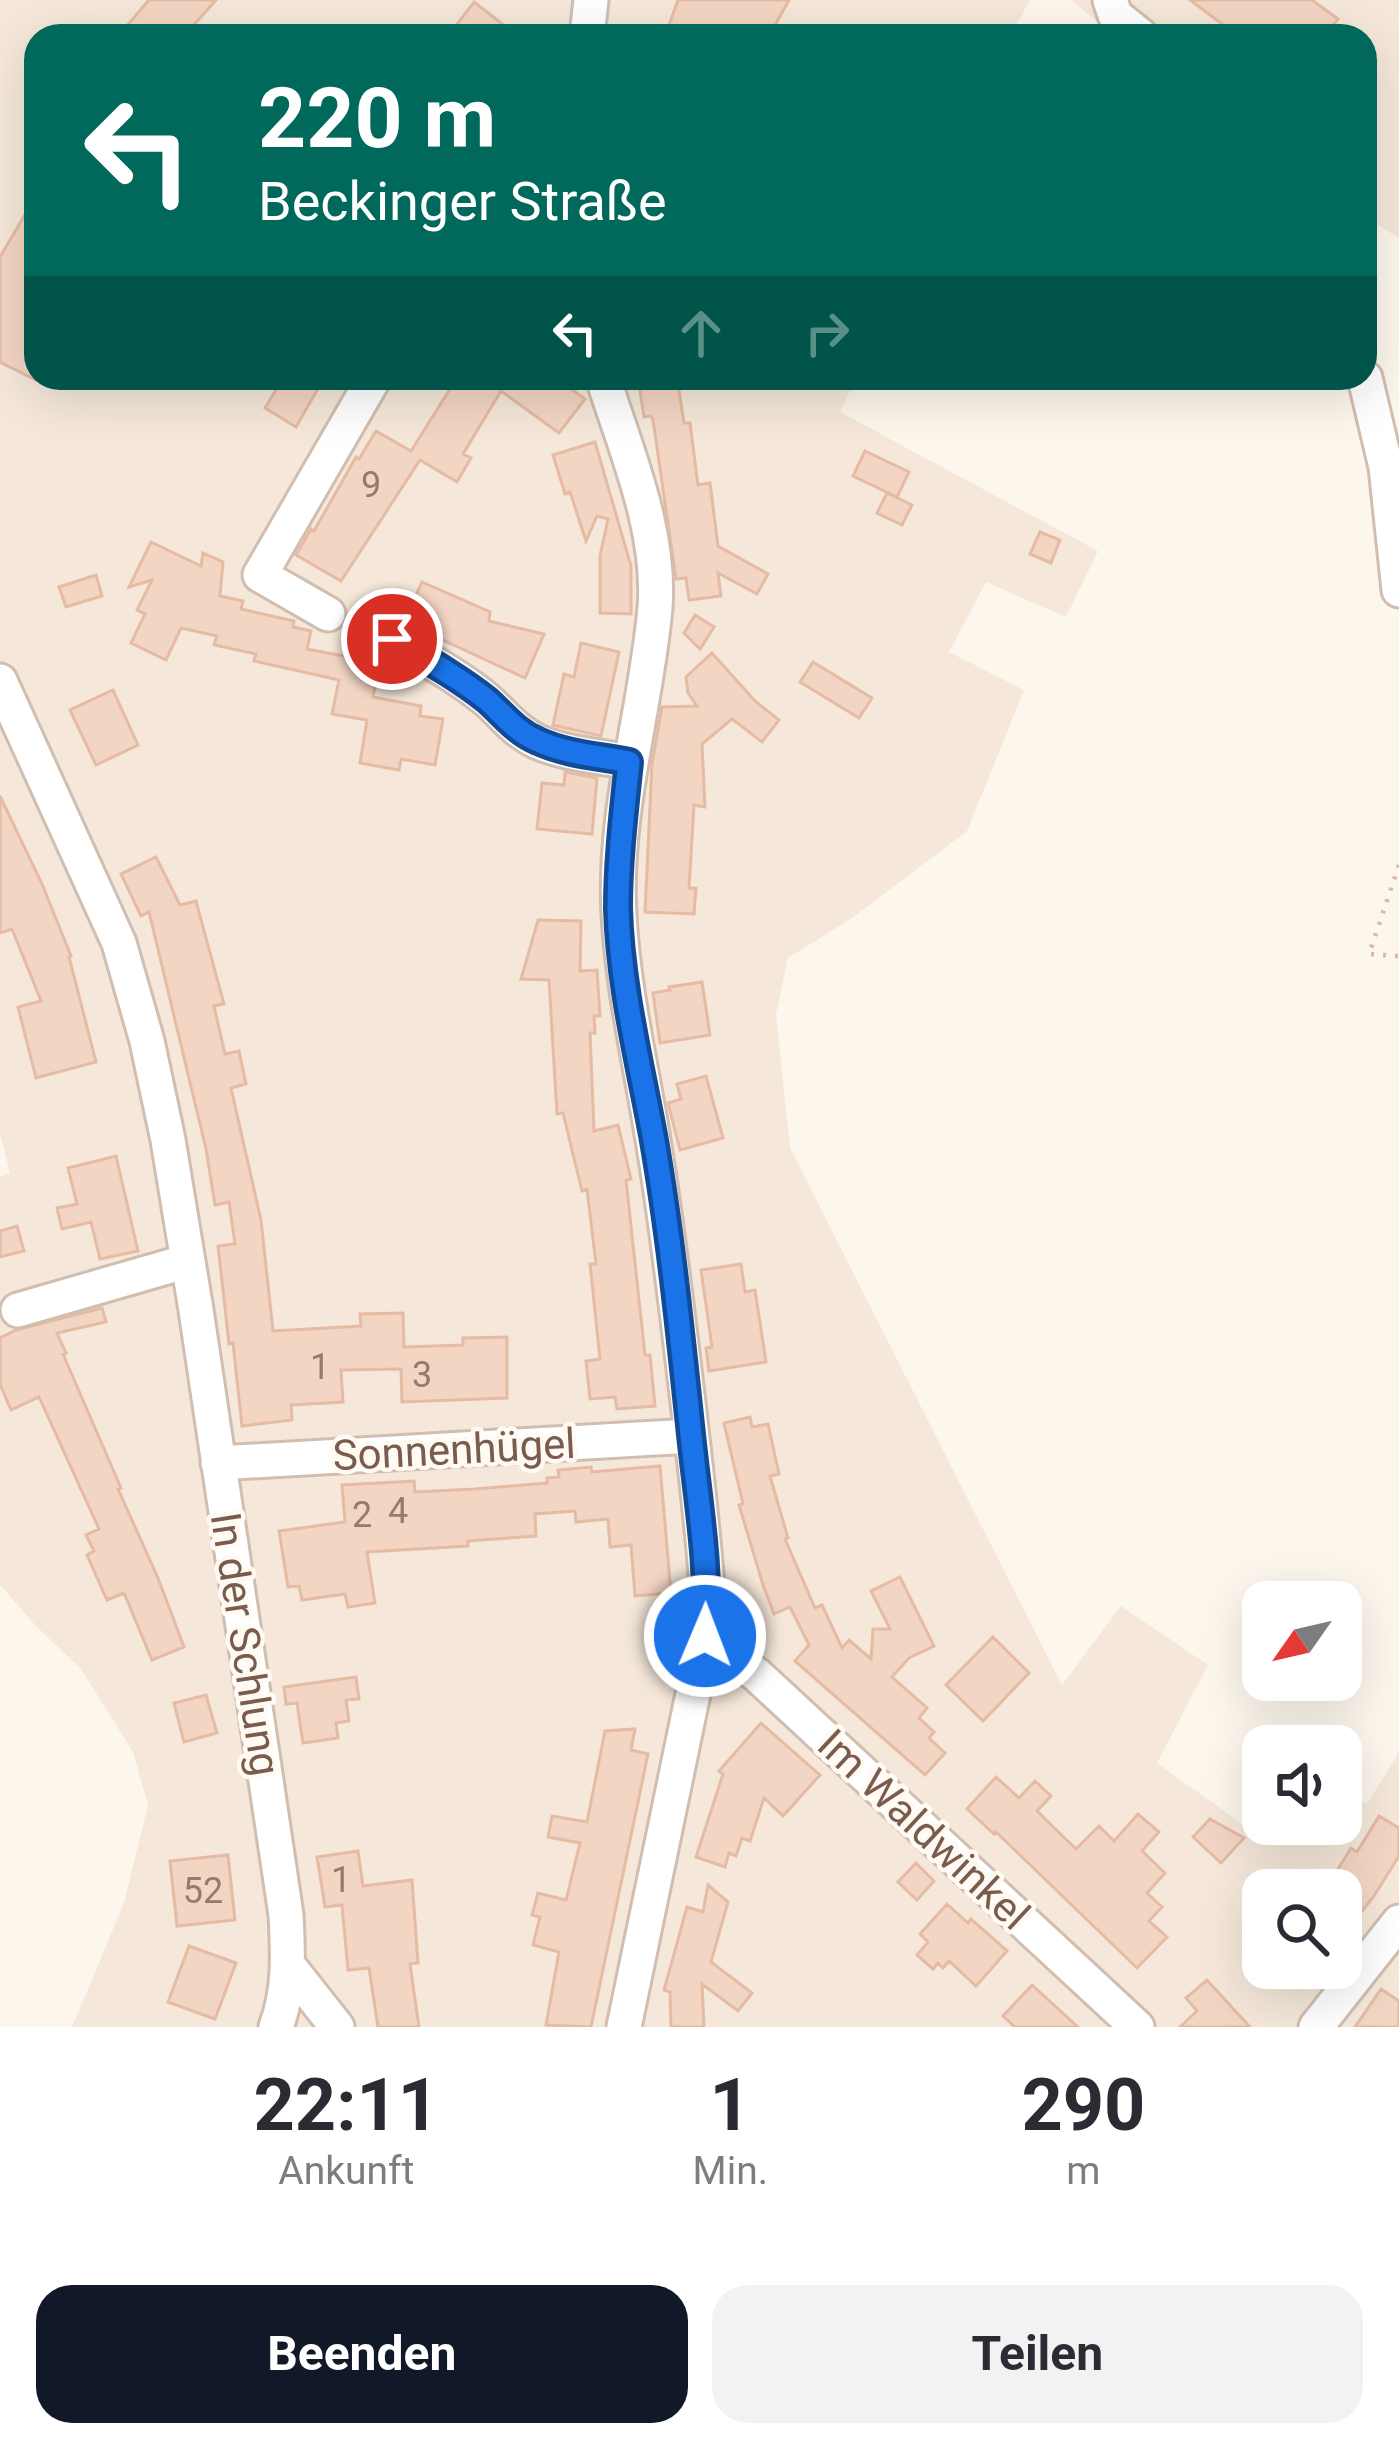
<!DOCTYPE html>
<html lang="de">
<meta charset="utf-8">
<style>
:root{--surface:#fff;--page:#f2f2f3;--text:#2b2b33;--muted:#7c7c81;--accent:#111827}
body{margin:0;font-family:Roboto,sans-serif;background:var(--page);color:var(--text);height:100vh;display:flex;flex-direction:column;font-size:45px;white-space:nowrap}
*{box-sizing:border-box;margin:0}
p{font-size:39px;color:var(--muted)}
.icon{flex:none;width:66px;height:66px;fill:none;stroke:currentColor;stroke-width:2;stroke-linecap:round;stroke-linejoin:round}
.map{position:relative;height:2027px;overflow:hidden}
.details{display:flex;flex-direction:column;background:var(--surface);flex:1}
.details>*{flex:none}
.guide{position:absolute;left:24px;top:24px;width:1353px;height:366px;border-radius:36px;box-shadow:0 12px 48px #0002;background:#00695c;color:#fff;overflow:hidden}
.needle{width:78px;rotate:236deg}
.tools{position:absolute;left:1242px;top:1581px;display:grid;gap:24px}
.tools a{display:grid;place-items:center;width:120px;height:120px;border-radius:24px;background:var(--surface);box-shadow:0 12px 48px #0002;font-size:60px}
.pin{position:absolute;display:grid;place-items:center;width:102px;height:102px;color:#fff;margin:-51px;border:6px solid #fff;border-radius:50%;box-shadow:0 3px 12px #0007}
.me{position:absolute;width:132px;margin:-66px;rotate:1deg;stroke-linejoin:round;filter:drop-shadow(0 0 9px #0008)}
.turn{display:flex;align-items:center;gap:42px;height:252px;padding:0 36px;font-size:54px}
.turn .icon{width:156px;height:156px;stroke-width:2.5}
.turn b{display:block;font-size:84px;line-height:102px}
.lanes{display:flex;align-items:center;height:114px;padding:0 36px;background:#0003;justify-content:center;gap:60px;direction:ltr}
.lanes .off{opacity:.35}
.eta{display:flex;justify-content:space-evenly;align-items:center;height:204px;text-align:center}
.eta b{font-size:72px;font-weight:700;line-height:84px}
.action{display:flex;gap:24px;margin-top:auto;padding:24px 36px}
.action a{flex:1;height:138px;border-radius:36px;background:var(--accent);color:#fff;font-size:48px;font-weight:700;line-height:138px;text-align:center}
.action a+a{background:var(--page);color:var(--text)}
.map>svg:first-child{display:block}
</style>
<div class="map">
<svg width="1399" height="2027" viewBox="0 0 1399 2027">
<rect width="100%" height="100%" fill="#fdf6ec"/>
<path fill="#f5e8da" fill-rule="evenodd" d="M 0,0 L 1030,0 L 1010,36 L 36,36 L 36,378 L 856,378 L 840,412 L 1098,551 L 1066,617 L 986,582 L 949,652 L 1024,690 L 967,831 L 852,918 L 788,958 L 776,1014 L 790,1148 L 1062,1685 L 1121,1606 L 1208,1665 L 1157,1763 L 1266,1841 L 1283,1824 L 1341,1824 L 1341,1795 L 1367,1804 L 1399,1752 L 1399,2027 L 72,2027 L 124,1903 L 148,1805 L 133,1752 L 81,1669 L 36,1626 L 0,1585 L 0,1177 L 10,1173 L 0,1133 ZM 1263,1890 L 1341,1890 L 1341,1968 L 1263,1968 Z
M 1071,0 L 1399,0 L 1399,238 L 1365,217 L 1365,36 L 1115,36 Z"/>
<path fill="#f3d5c3" stroke="#e6bba3" stroke-width="3" d="M 149,0 L 216,0 L 184,36 L 118,36 Z
M 678,0 L 789,0 L 769,36 L 678,36 L 681,29 L 669,25 Z
M 1190,0 L 1312,0 L 1338,19 L 1325,36 L 1238,36 Z
M 474,2 L 518,36 L 448,36 Z
M 36,196 L 36,299 L 26,321 L 33,324 L 26,338 L 36,343 L 36,380 L 0,362 L 0,257 Z
M 283,378 L 324,378 L 296,427 L 265,408 Z
M 457,378 L 579,378 L 571,389 L 585,399 L 559,433 L 501,391 L 463,454 L 471,458 L 457,482 L 420,460 L 341,581 L 296,555 L 311,529 L 314,531 L 356,457 L 359,459 L 376,431 L 411,451 Z
M 638,378 L 677,378 L 684,423 L 690,423 L 698,485 L 710,483 L 718,546 L 768,574 L 757,594 L 718,573 L 721,596 L 689,600 L 686,578 L 676,579 L 653,420 L 651,416 L 644,417 Z
M 595,442 L 631,566 L 631,614 L 600,613 L 600,556 L 608,519 L 597,516 L 586,541 L 570,492 L 565,494 L 553,455 Z
M 865,451 L 909,472 L 897,497 L 853,476 Z
M 887,493 L 912,505 L 902,525 L 877,513 Z
M 1040,532 L 1060,540 L 1051,563 L 1030,554 Z
M 151,542 L 201,566 L 203,553 L 223,562 L 220,596 L 243,601 L 241,609 L 294,621 L 293,627 L 311,631 L 307,649 L 380,663 L 373,697 L 421,706 L 420,716 L 443,719 L 435,765 L 401,759 L 399,770 L 360,763 L 367,720 L 332,714 L 339,680 L 254,661 L 256,654 L 214,645 L 217,636 L 181,628 L 166,660 L 131,643 L 145,614 L 137,610 L 152,580 L 129,587 Z
M 96,575 L 102,596 L 66,607 L 59,587 Z
M 422,582 L 490,612 L 489,621 L 544,634 L 525,678 L 404,622 Z
M 695,615 L 714,627 L 700,649 L 684,633 Z
M 581,643 L 619,652 L 601,736 L 553,725 L 564,674 L 574,677 Z
M 712,653 L 755,701 L 779,720 L 762,742 L 732,719 L 702,744 L 705,807 L 694,805 L 689,888 L 696,888 L 694,914 L 645,912 L 652,764 L 662,707 L 697,706 L 688,693 L 686,677 Z
M 813,662 L 872,698 L 859,718 L 800,682 Z
M 113,690 L 138,745 L 96,765 L 70,710 Z
M 565,772 L 597,778 L 592,834 L 537,829 L 542,783 L 564,785 Z
M 0,796 L 42,884 L 71,956 L 69,957 L 96,1062 L 36,1078 L 18,1007 L 41,1001 L 12,929 L 0,933 Z
M 156,857 L 180,905 L 196,901 L 224,1004 L 214,1006 L 225,1054 L 239,1051 L 246,1084 L 231,1088 L 261,1220 L 273,1331 L 361,1326 L 360,1314 L 403,1313 L 404,1347 L 463,1345 L 463,1338 L 507,1337 L 507,1398 L 402,1402 L 401,1369 L 341,1370 L 343,1402 L 291,1405 L 292,1420 L 242,1426 L 233,1343 L 229,1344 L 218,1246 L 235,1244 L 229,1202 L 215,1205 L 206,1149 L 149,912 L 141,916 L 121,874 Z
M 538,920 L 581,921 L 580,971 L 597,970 L 600,1016 L 594,1016 L 595,1033 L 590,1033 L 594,1131 L 618,1125 L 631,1179 L 626,1180 L 645,1355 L 650,1355 L 655,1406 L 617,1409 L 615,1397 L 590,1399 L 586,1361 L 600,1359 L 590,1264 L 596,1264 L 587,1189 L 582,1191 L 563,1113 L 557,1114 L 549,980 L 521,979 Z
M 702,982 L 710,1035 L 660,1043 L 653,993 L 670,990 L 669,987 Z
M 706,1076 L 723,1138 L 680,1150 L 668,1103 L 681,1099 L 677,1084 Z
M 116,1156 L 138,1251 L 100,1259 L 91,1222 L 62,1229 L 57,1208 L 77,1204 L 68,1168 Z
M 17,1226 L 24,1251 L 0,1257 L 0,1231 Z
M 741,1264 L 745,1292 L 755,1290 L 766,1362 L 709,1371 L 706,1348 L 712,1347 L 701,1270 Z
M 102,1308 L 106,1322 L 57,1333 L 66,1353 L 63,1354 L 121,1488 L 118,1489 L 158,1578 L 184,1647 L 152,1660 L 124,1593 L 107,1600 L 87,1555 L 94,1551 L 86,1535 L 99,1529 L 39,1397 L 11,1410 L 0,1384 L 0,1338 L 16,1330 Z
M 750,1417 L 752,1427 L 768,1424 L 779,1474 L 770,1476 L 788,1538 L 785,1539 L 815,1608 L 822,1605 L 842,1648 L 849,1640 L 871,1659 L 873,1629 L 890,1629 L 871,1591 L 900,1577 L 934,1646 L 909,1658 L 892,1677 L 927,1708 L 919,1718 L 934,1732 L 929,1738 L 945,1753 L 925,1775 L 795,1661 L 809,1645 L 790,1607 L 774,1614 L 763,1585 L 739,1505 L 743,1504 L 724,1423 Z
M 660,1466 L 671,1593 L 635,1596 L 631,1545 L 610,1547 L 608,1519 L 576,1522 L 575,1511 L 535,1514 L 536,1536 L 468,1541 L 468,1546 L 367,1552 L 375,1603 L 348,1607 L 345,1594 L 302,1600 L 299,1586 L 288,1587 L 279,1531 L 345,1522 L 342,1485 L 414,1481 L 415,1492 L 475,1489 L 547,1483 L 547,1478 L 559,1477 L 558,1470 L 591,1467 L 592,1472 Z
M 993,1637 L 1029,1673 L 983,1721 L 946,1685 Z
M 356,1677 L 359,1699 L 346,1700 L 349,1721 L 336,1723 L 338,1738 L 303,1743 L 297,1703 L 286,1704 L 284,1687 Z
M 206,1695 L 217,1733 L 184,1742 L 174,1703 Z
M 761,1723 L 820,1775 L 783,1816 L 764,1798 L 750,1841 L 742,1838 L 736,1856 L 729,1853 L 725,1867 L 696,1857 L 723,1774 L 719,1771 Z
M 635,1729 L 631,1750 L 648,1754 L 591,2027 L 546,2025 L 559,1952 L 533,1945 L 540,1917 L 532,1915 L 538,1893 L 566,1900 L 580,1843 L 548,1837 L 552,1816 L 587,1822 L 605,1731 Z
M 996,1777 L 1019,1798 L 1035,1781 L 1051,1796 L 1037,1811 L 1076,1849 L 1099,1826 L 1114,1841 L 1138,1814 L 1159,1832 L 1142,1851 L 1165,1873 L 1147,1893 L 1162,1907 L 1149,1921 L 1167,1937 L 1137,1968 L 996,1832 L 994,1834 L 967,1809 Z
M 1379,1816 L 1399,1828 L 1399,1856 L 1374,1896 L 1341,1938 L 1341,1890 L 1325,1890 L 1351,1848 L 1357,1852 Z
M 1210,1819 L 1244,1838 L 1221,1863 L 1193,1837 Z
M 358,1851 L 363,1886 L 412,1880 L 418,1963 L 410,1964 L 419,2027 L 378,2027 L 369,1968 L 348,1970 L 342,1905 L 325,1907 L 317,1857 Z
M 228,1855 L 235,1920 L 177,1926 L 170,1861 Z
M 916,1863 L 934,1881 L 917,1900 L 898,1882 Z
M 708,1885 L 728,1902 L 711,1962 L 752,1993 L 738,2011 L 702,1984 L 704,2027 L 671,2027 L 670,1992 L 664,1990 L 687,1907 L 703,1912 Z
M 947,1904 L 968,1923 L 971,1919 L 1007,1951 L 976,1986 L 949,1961 L 943,1968 L 938,1963 L 933,1969 L 917,1955 L 928,1942 L 920,1934 Z
M 189,1946 L 236,1963 L 215,2019 L 168,2002 Z
M 1207,1980 L 1250,2027 L 1180,2027 L 1197,2011 L 1186,1998 Z
M 1032,1985 L 1078,2027 L 1015,2027 L 1003,2016 Z
M 1381,1989 L 1399,2001 L 1399,2027 L 1355,2027 Z"/>
<g fill="none" stroke-linecap="round" stroke-linejoin="round">
<g stroke="#d1beb0" stroke-width="39">
<path id="minor" d="M 1110,0 L 1115,15 L 1141,36
M 587,36 L 591,0
M 603,378 C 626,451 661,530 655,608 C 646,710 613,810 619,915 C 623,991 641,1065 653,1140 C 668,1229 678,1320 689,1411 C 696,1474 704,1537 708,1601 L 705,1636 L 624,2027
M 1365,378 L 1386,467 L 1399,590
M 328,614 L 260,575 L 374,378
M 392,639 C 424,658 458,676 487,700 C 504,715 516,732 538,742 C 566,754 599,756 629,762
M 0,681 L 119,943 L 147,1041 L 168,1140 L 196,1310 L 286,1915 C 288,1954 290,1990 276,2027
M 18,1310 L 188,1261
M 218,1463 L 691,1436
M 705,1636 L 757,1675 L 1137,2027
M 288,1965 L 337,2027
M 1316,2027 L 1399,1922"/>
</g>
<path stroke="#d9b8a5" stroke-width="4.5" stroke-dasharray="3 9" stroke-linecap="butt" d="M 1399,865 L 1369,954 L 1399,956"/>
<use href="#minor" stroke="#fff" stroke-width="33"/>
</g>
<g fill="none" stroke-linecap="round" stroke-linejoin="round">
<g stroke="#114b97" stroke-width="30">
<path id="route" d="M 392,639 C 424,658 458,677 487,700 C 504,715 516,732 538,741 C 566,754 599,756 629,762 C 624,810 618,859 618,908 C 620,984 639,1060 653,1135 C 671,1237 681,1341 692,1444 C 699,1508 710,1572 705,1636"/>
</g>
<use href="#route" stroke="#1a73e8" stroke-width="21"/>
</g>
<g text-anchor="middle" stroke-width="9" stroke-linejoin="round" paint-order="stroke">
<g font-size="36" fill="#987a6a">
<text x="371" y="497">9</text>
<text x="320" y="1379">1</text>
<text x="422" y="1387">3</text>
<text x="398" y="1523">4</text>
<text x="362" y="1527">2</text>
<text x="341" y="1892">1</text>
<text x="203" y="1903">52</text>
</g>
<g font-size="42" fill="#7a5c4d" stroke="#fffaf3">
<text transform="translate(454 1449) rotate(-3)" y="15">Sonnenhügel</text>
<text transform="translate(246 1644) rotate(81)" y="15">In der Schlung</text>
<text transform="translate(924 1829) rotate(43)" y="15">Im Waldwinkel</text>
</g>
</g>
</svg>
<div class="tools">
<a><svg class="needle" viewBox="-14 -14 28 28"><path d="M0-13l5 13h-10z" fill="#e53935"/><path d="M0 13l5-13h-10z" fill="#7c7c81"/></svg></a>
<a><svg class="icon" aria-label="sound" viewBox="0 0 24 24"><path d="M4 9h4l5-4v14l-5-4H4zM17 9q2 3 0 6"/></svg></a>
<a><svg class="icon" aria-label="search" viewBox="0 0 24 24"><circle cx="10" cy="10" r="6"/><path d="M15 15l6 6"/></svg></a>
</div>
<div class="pin" style="left:392px;top:639px;background:#d93025"><svg class="icon" aria-label="arrive" viewBox="0 0 24 24"><path d="M6 21V4h12l-3 4 3 4H6"/></svg></div>
<svg class="me" style="left:705px;top:1636px" viewBox="-20 -20 40 40"><circle r="17" fill="#1a73e8" stroke="#fff" stroke-width="3"/><path d="M0-11L8 9 0 5-8 9z" fill="#fff"/></svg>
<div class="guide">
<div class="turn"><svg class="icon" aria-label="left" viewBox="0 0 24 24"><path d="M17 20v-9H6M10 6l-5 5 5 5"/></svg><div><b>220 m</b>Beckinger Straße</div></div>
<div class="lanes"><svg class="icon" aria-label="left" viewBox="0 0 24 24"><path d="M17 20v-9H6M10 6l-5 5 5 5"/></svg><svg class="icon off" aria-label="ahead" viewBox="0 0 24 24"><path d="M12 20V5M6 11l6-6 6 6"/></svg><svg class="icon off" aria-label="right" viewBox="0 0 24 24"><path d="M7 20v-9h11M14 6l5 5-5 5"/></svg></div>
</div>
</div>
<section class="details">
<div class="eta">
<div><b>22:11</b><p>Ankunft</p></div>
<div><b>1</b><p>Min.</p></div>
<div><b>290</b><p>m</p></div>
</div>
<div class="action"><a>Beenden</a><a>Teilen</a></div>
</section>
